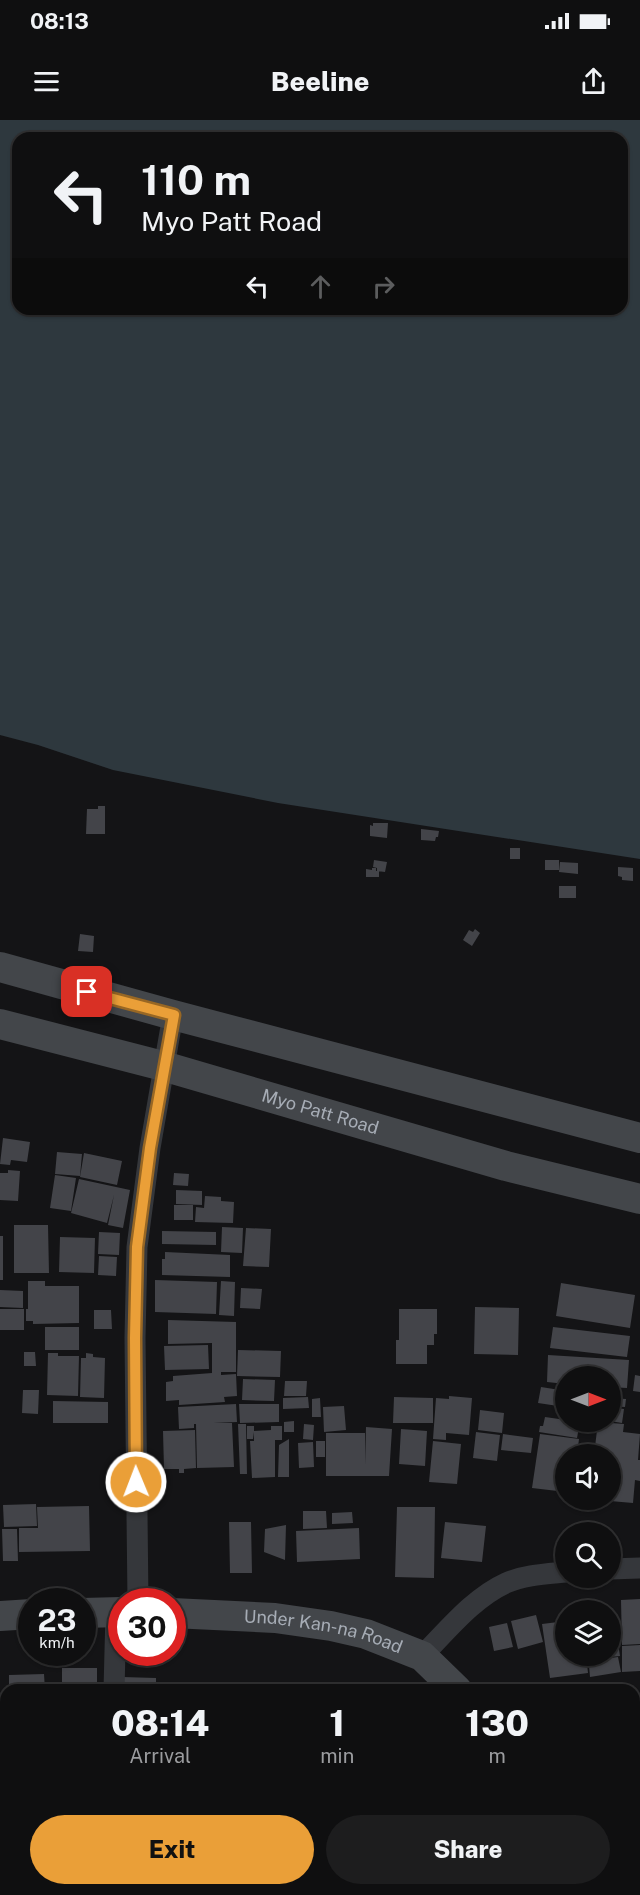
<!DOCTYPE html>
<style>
:root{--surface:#0f0f10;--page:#1d1d1e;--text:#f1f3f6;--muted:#9b9c9f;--line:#2f2f30;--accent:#ea9f38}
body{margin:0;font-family:"Public Sans",sans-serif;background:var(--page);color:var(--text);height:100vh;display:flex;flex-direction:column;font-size:22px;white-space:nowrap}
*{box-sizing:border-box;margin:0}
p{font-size:20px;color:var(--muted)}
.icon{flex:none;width:33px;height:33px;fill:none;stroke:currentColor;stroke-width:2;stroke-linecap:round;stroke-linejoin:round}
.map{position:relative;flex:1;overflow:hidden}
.details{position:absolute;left:0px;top:1564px;width:640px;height:212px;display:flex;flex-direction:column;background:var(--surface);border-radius:18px 18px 0 0;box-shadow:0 2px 4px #0004,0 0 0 2px var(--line)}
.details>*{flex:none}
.guide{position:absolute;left:12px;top:12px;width:616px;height:183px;border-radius:18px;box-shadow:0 2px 4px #0004,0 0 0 2px var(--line);background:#0f0f10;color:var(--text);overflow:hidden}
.needle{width:39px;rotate:90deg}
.controls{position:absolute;left:555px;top:1246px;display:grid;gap:12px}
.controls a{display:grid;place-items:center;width:66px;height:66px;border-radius:50%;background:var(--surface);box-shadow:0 2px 4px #0004,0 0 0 2px var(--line);font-size:30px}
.speed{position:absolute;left:18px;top:1468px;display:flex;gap:12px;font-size:30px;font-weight:700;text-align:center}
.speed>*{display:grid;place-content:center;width:78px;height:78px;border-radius:50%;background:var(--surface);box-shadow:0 2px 4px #0004,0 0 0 2px var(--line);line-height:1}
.speed small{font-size:15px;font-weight:400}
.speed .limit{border:9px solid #d22;background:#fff;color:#111}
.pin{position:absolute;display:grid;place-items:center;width:51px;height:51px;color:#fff;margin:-26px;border-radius:12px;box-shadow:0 3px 9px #0006}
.me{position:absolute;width:66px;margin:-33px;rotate:359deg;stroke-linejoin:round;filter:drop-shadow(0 0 4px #0008)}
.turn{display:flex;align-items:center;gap:21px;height:126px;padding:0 30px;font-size:27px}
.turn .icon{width:78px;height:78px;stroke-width:2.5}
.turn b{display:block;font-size:42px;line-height:51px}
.lanes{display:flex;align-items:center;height:57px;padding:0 30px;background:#0003;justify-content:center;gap:30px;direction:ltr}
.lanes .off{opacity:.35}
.eta{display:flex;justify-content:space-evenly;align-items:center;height:102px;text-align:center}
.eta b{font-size:36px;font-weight:800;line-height:42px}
.cta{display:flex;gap:12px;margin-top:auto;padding:12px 30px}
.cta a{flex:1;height:69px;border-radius:36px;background:var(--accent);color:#111;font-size:24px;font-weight:800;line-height:69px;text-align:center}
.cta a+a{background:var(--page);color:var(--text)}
.status{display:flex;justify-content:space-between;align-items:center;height:42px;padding:0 30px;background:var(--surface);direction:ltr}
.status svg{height:16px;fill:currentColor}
header{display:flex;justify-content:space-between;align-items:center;height:78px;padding:0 30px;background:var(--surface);font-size:27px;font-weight:800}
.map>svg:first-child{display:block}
</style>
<div class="status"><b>08:13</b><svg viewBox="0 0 49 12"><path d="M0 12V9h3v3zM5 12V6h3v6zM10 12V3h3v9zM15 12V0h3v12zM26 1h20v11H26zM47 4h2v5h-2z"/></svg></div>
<header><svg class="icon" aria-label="menu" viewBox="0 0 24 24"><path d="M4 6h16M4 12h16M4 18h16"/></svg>Beeline<svg class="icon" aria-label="share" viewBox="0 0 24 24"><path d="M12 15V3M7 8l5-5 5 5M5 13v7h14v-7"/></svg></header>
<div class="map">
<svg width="640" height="1775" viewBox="0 0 640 1775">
<rect width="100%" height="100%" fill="#141416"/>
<path fill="#2e383e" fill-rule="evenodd" d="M 0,0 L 640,0 L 640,739 L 278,683 L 113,650 L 38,625 L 0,615 ZM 18,18 L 622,18 L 622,189 L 18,189 Z"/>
<path fill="#434449" d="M 98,686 L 105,686 L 105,714 L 86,714 L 87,689 L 98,689 Z
M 373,703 L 388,703 L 387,718 L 370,716 L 370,705 L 373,706 Z
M 421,709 L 439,711 L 438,717 L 436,717 L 435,721 L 421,720 Z
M 510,728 L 520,728 L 520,739 L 510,739 Z
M 374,740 L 387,742 L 385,752 L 377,751 L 377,748 L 373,747 Z
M 545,740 L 559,740 L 559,750 L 545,750 Z
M 560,742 L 578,743 L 578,754 L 559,752 Z
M 618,747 L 633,748 L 633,761 L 622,760 L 622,757 L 618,756 Z
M 372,748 L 376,748 L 376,751 L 379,751 L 379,757 L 366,757 L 366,749 L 372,750 Z
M 559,766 L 576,766 L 576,778 L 559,778 Z
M 475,809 L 480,813 L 472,826 L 463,820 L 469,810 L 473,812 Z
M 80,814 L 94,816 L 93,832 L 78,831 Z
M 3,1018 L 30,1022 L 27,1042 L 11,1040 L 10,1045 L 0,1044 Z
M 57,1032 L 82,1034 L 80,1056 L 55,1054 Z
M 84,1033 L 122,1041 L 117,1065 L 80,1057 Z
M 8,1050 L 20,1051 L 18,1081 L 0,1080 L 0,1053 L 8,1053 Z
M 174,1053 L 189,1054 L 188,1066 L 173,1065 Z
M 55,1055 L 76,1058 L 71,1091 L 50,1088 Z
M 79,1059 L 130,1070 L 123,1108 L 108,1105 L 114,1075 L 107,1103 L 71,1093 Z
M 176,1070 L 202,1071 L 202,1085 L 176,1084 Z
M 205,1076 L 221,1077 L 221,1081 L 234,1082 L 233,1103 L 195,1102 L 196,1087 L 204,1088 Z
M 174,1085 L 193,1085 L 193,1100 L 174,1100 Z
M 14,1105 L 48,1105 L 49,1153 L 14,1153 Z
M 222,1107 L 243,1108 L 242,1133 L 221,1132 Z
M 246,1108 L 271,1109 L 269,1147 L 243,1146 Z
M 162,1111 L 216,1112 L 216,1125 L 162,1124 Z
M 99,1112 L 120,1113 L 119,1135 L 98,1134 Z
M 0,1116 L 3,1116 L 3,1160 L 0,1160 Z
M 60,1117 L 95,1118 L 94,1153 L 59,1152 Z
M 165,1132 L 230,1135 L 230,1157 L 162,1155 L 162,1139 L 165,1139 Z
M 99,1136 L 117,1137 L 116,1156 L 98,1155 Z
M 155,1160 L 217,1162 L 216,1194 L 155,1192 Z
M 28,1161 L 45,1161 L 45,1166 L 79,1166 L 79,1203 L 33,1204 L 33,1201 L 26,1201 L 26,1189 L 28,1189 Z
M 221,1161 L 235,1162 L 234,1196 L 219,1195 Z
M 561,1163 L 635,1175 L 630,1208 L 556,1196 Z
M 241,1168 L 262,1169 L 260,1189 L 240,1188 Z
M 0,1170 L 23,1171 L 23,1188 L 0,1187 Z
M 475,1187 L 519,1188 L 518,1235 L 474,1234 Z
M 0,1189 L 24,1189 L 24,1210 L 0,1210 Z
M 399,1189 L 437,1189 L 437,1214 L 434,1214 L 434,1225 L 427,1225 L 427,1244 L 396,1244 L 396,1220 L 399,1220 Z
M 94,1190 L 111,1190 L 112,1209 L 94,1209 Z
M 168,1200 L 236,1202 L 236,1252 L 221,1252 L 221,1255 L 236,1254 L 237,1276 L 224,1277 L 225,1282 L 179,1285 L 179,1280 L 166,1281 L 166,1262 L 173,1261 L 173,1256 L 212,1253 L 212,1223 L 168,1224 Z
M 45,1207 L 79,1207 L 79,1230 L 45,1230 Z
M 553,1207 L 630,1216 L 627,1237 L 550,1228 Z
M 208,1225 L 209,1249 L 165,1250 L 164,1226 Z
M 238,1230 L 281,1231 L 280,1257 L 237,1256 Z
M 24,1232 L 35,1232 L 36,1246 L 24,1246 Z
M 48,1233 L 58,1233 L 58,1236 L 79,1236 L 78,1276 L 47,1275 Z
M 86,1233 L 93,1234 L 93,1237 L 105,1238 L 104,1278 L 80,1277 L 81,1238 L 86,1238 Z
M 548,1235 L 629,1240 L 627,1268 L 610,1267 L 610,1257 L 566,1257 L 566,1264 L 547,1262 Z
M 635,1255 L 640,1256 L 640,1272 L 633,1271 Z
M 243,1259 L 275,1260 L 274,1281 L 242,1280 Z
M 285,1261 L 307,1261 L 306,1276 L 284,1276 Z
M 541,1267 L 560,1270 L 558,1286 L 538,1283 Z
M 23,1270 L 39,1270 L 38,1294 L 22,1293 Z
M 449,1276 L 472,1278 L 469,1315 L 446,1313 L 446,1320 L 433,1319 L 436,1278 L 449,1279 Z
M 308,1277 L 309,1288 L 283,1289 L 283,1278 Z
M 394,1277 L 433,1278 L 433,1303 L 393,1303 Z
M 320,1278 L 321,1297 L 312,1297 L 312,1279 Z
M 610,1278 L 626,1279 L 625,1287 L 610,1286 Z
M 53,1281 L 108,1282 L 108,1303 L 53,1303 Z
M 236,1284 L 237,1302 L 213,1303 L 232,1303 L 234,1347 L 197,1348 L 196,1304 L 194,1304 L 194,1308 L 179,1309 L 178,1287 Z
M 239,1284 L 279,1284 L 279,1302 L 240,1303 Z
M 344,1286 L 346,1310 L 324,1312 L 323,1287 Z
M 610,1287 L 624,1289 L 622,1303 L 610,1301 Z
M 480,1290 L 504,1293 L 502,1313 L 478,1310 Z
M 545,1297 L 566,1300 L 566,1302 L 580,1302 L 577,1318 L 539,1312 L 540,1306 L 543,1306 Z
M 294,1301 L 294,1312 L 284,1312 L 284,1302 Z
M 598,1302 L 624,1304 L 623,1312 L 640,1314 L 638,1340 L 640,1340 L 640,1361 L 635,1360 L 633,1383 L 610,1381 L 610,1335 L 594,1335 Z
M 238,1304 L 246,1304 L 247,1354 L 240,1354 Z
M 304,1304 L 314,1305 L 313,1320 L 303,1319 Z
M 247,1306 L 254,1306 L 254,1311 L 271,1310 L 271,1306 L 282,1306 L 282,1320 L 275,1320 L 275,1357 L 252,1358 L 250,1321 L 254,1321 L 254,1312 L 253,1319 L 247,1319 Z
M 366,1307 L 392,1309 L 389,1356 L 326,1356 L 326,1313 L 365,1313 L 365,1345 Z
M 401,1309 L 427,1311 L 425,1346 L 399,1344 Z
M 195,1310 L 196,1348 L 184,1349 L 184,1353 L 179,1353 L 179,1349 L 164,1349 L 163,1311 Z
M 476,1312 L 500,1315 L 497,1341 L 473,1338 Z
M 503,1314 L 533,1318 L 531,1333 L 501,1330 Z
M 540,1314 L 579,1319 L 577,1335 L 566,1335 L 566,1372 L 532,1368 Z
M 289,1319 L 289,1357 L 278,1357 L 279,1325 Z
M 316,1321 L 325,1321 L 325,1337 L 316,1337 Z
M 433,1321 L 461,1324 L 457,1364 L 429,1362 Z
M 313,1322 L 314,1347 L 299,1348 L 298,1323 Z
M 36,1384 L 37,1406 L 4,1407 L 3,1385 Z
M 89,1386 L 90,1431 L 19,1432 L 19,1408 L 38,1408 L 37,1387 Z
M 397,1387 L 435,1387 L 434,1458 L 395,1457 Z
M 303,1391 L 326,1391 L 327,1408 L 303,1409 Z
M 352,1392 L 353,1403 L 332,1404 L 332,1393 Z
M 229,1402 L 251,1402 L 252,1453 L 230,1453 Z
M 445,1402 L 486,1406 L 482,1442 L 441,1438 Z
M 286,1405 L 285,1440 L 264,1432 L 265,1409 Z
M 359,1408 L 360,1439 L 297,1442 L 296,1411 Z
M 2,1409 L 17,1409 L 18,1441 L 3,1441 Z
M 640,1479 L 640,1524 L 622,1525 L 621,1480 Z
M 610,1492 L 613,1492 L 620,1536 L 610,1537 Z
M 536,1495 L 543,1522 L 518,1529 L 511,1501 Z
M 566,1501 L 566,1536 L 602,1536 L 603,1542 L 587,1544 L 588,1553 L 550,1558 L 542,1504 Z
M 507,1503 L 513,1527 L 494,1531 L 489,1507 Z
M 640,1525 L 640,1551 L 622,1552 L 622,1526 Z
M 605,1536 L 610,1536 L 610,1538 L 618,1537 L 621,1552 L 590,1557 L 589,1546 L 605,1543 Z
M 62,1548 L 97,1548 L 97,1570 L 62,1570 Z
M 44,1554 L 45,1570 L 15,1570 L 15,1567 L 9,1567 L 9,1555 Z
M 122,1557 L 156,1558 L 156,1570 L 121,1570 Z
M 234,1565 L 258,1567 L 258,1570 L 233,1570 Z
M 308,1567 L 338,1567 L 338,1570 L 308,1570 Z
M 0,1574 L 6,1574 L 6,1599 L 0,1600 Z
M 640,1615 L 640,1638 L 634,1639 L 634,1616 Z
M 1,1622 L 6,1649 L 0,1650 L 0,1623 Z
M 0,1732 L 6,1732 L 6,1753 L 0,1753 Z
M 6,1754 L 6,1770 L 33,1770 L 33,1775 L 0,1775 L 0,1755 Z
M 275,1770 L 326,1770 L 326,1775 L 275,1775 Z
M 349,1770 L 383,1770 L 384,1771 L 380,1775 L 351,1775 Z
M 494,1770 L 516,1774 L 516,1775 L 493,1775 Z
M 525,1770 L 562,1770 L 567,1775 L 530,1775 Z"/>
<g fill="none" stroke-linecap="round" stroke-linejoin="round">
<path stroke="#35373b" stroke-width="21" d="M 610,1449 L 640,1448
M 138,1482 L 135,1218 L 137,1127 L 150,1028 L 173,895
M 422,1536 C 447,1511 473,1478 506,1463 C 524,1455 546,1454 566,1452
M 114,1570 L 116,1492
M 634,1592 L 640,1587
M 473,1775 L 474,1770"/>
<g stroke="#43464a" stroke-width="30">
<path d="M 0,847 L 173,895 L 640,1018"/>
<path id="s1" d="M 0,904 L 163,946 L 506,1046 L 640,1079"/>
<path d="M 82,1493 L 122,1492"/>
<path id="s2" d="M 172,1493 L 275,1498 L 331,1506 L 366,1514 L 422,1536 L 457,1570"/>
<path d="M 0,1496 L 32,1494"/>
<path d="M 598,1770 L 602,1775"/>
</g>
</g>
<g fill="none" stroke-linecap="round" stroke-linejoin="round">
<g stroke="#986724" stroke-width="15">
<path id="route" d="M 87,872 L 174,895 L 150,1028 L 137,1127 L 135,1218 L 136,1362"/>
</g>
<use href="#route" stroke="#ea9f38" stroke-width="10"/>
</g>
<g text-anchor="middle" stroke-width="4.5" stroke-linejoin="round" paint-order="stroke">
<g font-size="18" fill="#a6acb5" stroke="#0f0f11">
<text dy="6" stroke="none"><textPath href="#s1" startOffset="332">Myo Patt Road</textPath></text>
<text dy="6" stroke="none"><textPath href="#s2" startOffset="153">Under Kan-na Road</textPath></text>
</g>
</g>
</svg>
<div class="controls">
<a><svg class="needle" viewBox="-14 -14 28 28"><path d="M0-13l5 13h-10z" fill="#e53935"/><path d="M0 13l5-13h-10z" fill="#9b9c9f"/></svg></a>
<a><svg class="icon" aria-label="sound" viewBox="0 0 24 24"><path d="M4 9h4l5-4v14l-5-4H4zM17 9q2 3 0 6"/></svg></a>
<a><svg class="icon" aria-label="search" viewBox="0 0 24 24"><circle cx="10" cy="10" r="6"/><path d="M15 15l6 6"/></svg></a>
<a><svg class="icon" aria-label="layers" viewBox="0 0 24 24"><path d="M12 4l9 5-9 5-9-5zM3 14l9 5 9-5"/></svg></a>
</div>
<div class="speed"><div>23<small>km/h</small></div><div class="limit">30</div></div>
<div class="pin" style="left:87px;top:872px;background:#d93025"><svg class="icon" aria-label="arrive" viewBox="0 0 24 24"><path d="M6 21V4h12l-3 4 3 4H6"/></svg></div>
<svg class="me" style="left:136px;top:1362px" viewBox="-20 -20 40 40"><circle r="17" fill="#ea9f38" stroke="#fff" stroke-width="3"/><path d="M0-11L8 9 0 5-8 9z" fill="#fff"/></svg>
<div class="guide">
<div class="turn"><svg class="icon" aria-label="left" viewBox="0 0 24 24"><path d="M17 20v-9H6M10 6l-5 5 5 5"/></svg><div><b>110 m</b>Myo Patt Road</div></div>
<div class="lanes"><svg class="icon" aria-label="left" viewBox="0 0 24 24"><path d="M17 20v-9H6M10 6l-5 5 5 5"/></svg><svg class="icon off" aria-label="ahead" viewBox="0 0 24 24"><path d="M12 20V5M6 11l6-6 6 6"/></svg><svg class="icon off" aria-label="right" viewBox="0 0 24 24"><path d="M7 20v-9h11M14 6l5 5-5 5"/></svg></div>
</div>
<section class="details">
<div class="eta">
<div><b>08:14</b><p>Arrival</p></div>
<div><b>1</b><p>min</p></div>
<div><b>130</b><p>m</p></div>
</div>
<div class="cta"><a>Exit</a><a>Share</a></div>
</section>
</div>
